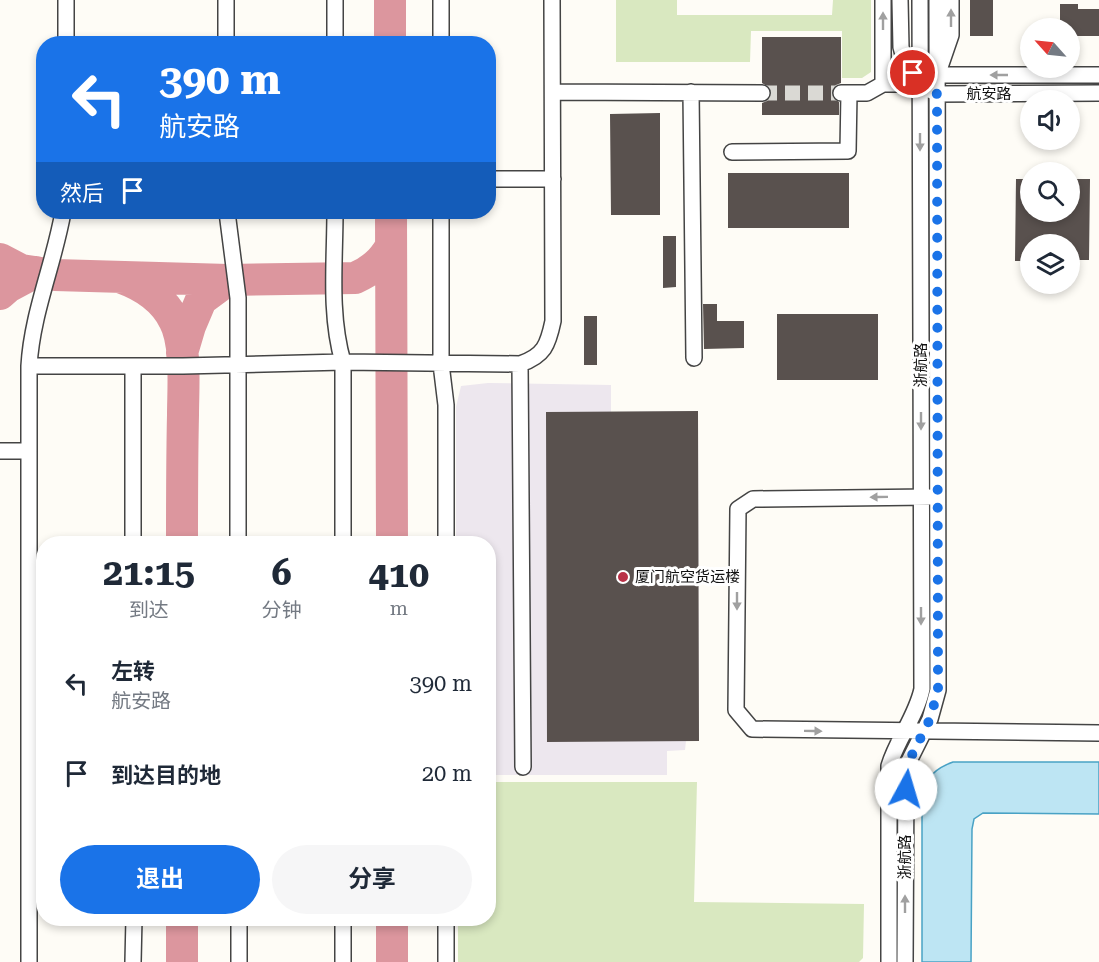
<!DOCTYPE html>
<html lang="zh">
<meta charset="utf-8">
<style>
:root{--surface:#fff;--page:#f6f6f7;--text:#1f2937;--muted:#747a83;--accent:#1a73e8}
body{margin:0;font-family:"Roboto Serif","Noto Sans SC",serif;background:var(--page);color:var(--text);height:100vh;display:flex;flex-direction:column;font-size:22px;white-space:nowrap}
*{box-sizing:border-box;margin:0}
p{font-size:20px;color:var(--muted)}
.icon{flex:none;width:33px;height:33px;fill:none;stroke:currentColor;stroke-width:2;stroke-linecap:round;stroke-linejoin:round}
.map{position:relative;flex:1;overflow:hidden}
.drawer{position:absolute;left:36px;top:536px;width:460px;height:390px;display:flex;flex-direction:column;background:var(--surface);border-radius:24px;box-shadow:0 3px 9px #0003}
.drawer>*{flex:none}
.top-card{position:absolute;left:36px;top:36px;width:460px;height:183px;border-radius:24px;box-shadow:0 3px 9px #0003;background:#1a73e8;color:#fff;overflow:hidden}
.needle{width:39px;rotate:297deg}
.tools{position:absolute;left:1020px;top:18px;display:grid;gap:12px}
.tools a{display:grid;place-items:center;width:60px;height:60px;border-radius:50%;background:var(--surface);box-shadow:0 3px 9px #0003;font-size:30px}
.pin{position:absolute;display:grid;place-items:center;width:51px;height:51px;color:#fff;margin:-26px;border:3px solid #fff;border-radius:50%;box-shadow:0 2px 6px #0007}
.me{position:absolute;width:66px;margin:-33px;rotate:6deg;stroke-linejoin:round;filter:drop-shadow(0 0 4px #0008)}
.turn{display:flex;align-items:center;gap:21px;height:126px;padding:0 24px;font-size:27px}
.turn .icon{width:78px;height:78px;stroke-width:2.5}
.turn b{display:block;font-size:42px;line-height:51px}
.then{display:flex;align-items:center;height:57px;padding:0 24px;background:#0003;gap:12px;font-size:22px}
.eta{display:flex;justify-content:space-evenly;align-items:center;height:102px;text-align:center}
.eta b{font-size:36px;font-weight:700;line-height:42px}
.primary-button{display:flex;gap:12px;margin-top:auto;padding:12px 24px}
.primary-button a{flex:1;height:69px;border-radius:36px;background:var(--accent);color:#fff;font-size:24px;font-weight:700;line-height:69px;text-align:center}
.primary-button a+a{background:var(--page);color:var(--text)}
ul{padding:0;list-style:none}
li{display:flex;align-items:center;gap:18px;height:90px;padding:0 24px}
li div{flex:1}
li b{display:block;font-size:22px}
li em{font-style:normal}
.map>svg:first-child{display:block}
</style>
<div class="map">
<svg width="1099" height="962" viewBox="0 0 1099 962">
<rect width="100%" height="100%" fill="#fefcf6"/>
<path fill="#ede7ee" d="M 488,383 L 611,385 L 611,412 L 698,411 L 699,741 L 686,741 L 685,750 L 667,751 L 667,775 L 489,775 L 489,543 L 456,543 L 456,407 L 461,386 Z"/>
<path fill="#d9e8c0" d="M 616,0 L 677,0 L 677,15 L 832,15 L 833,0 L 871,0 L 871,72 L 862,78 L 842,78 L 842,31 L 751,31 L 750,62 L 616,62 Z
M 489,782 L 697,782 L 694,902 L 864,904 L 863,958 L 859,962 L 458,962 L 458,918 L 489,918 Z"/>
<path fill="#bde5f3" stroke="#49a2c5" stroke-width="1.5" d="M 953,762 L 1099,762 L 1099,814 L 983,813 L 974,819 L 972,829 L 971,962 L 922,962 L 922,793 C 928,776 936,768 953,762 Z"/>
<g fill="none" stroke-linecap="round" stroke-linejoin="round">
<path stroke="#dc969e" stroke-width="32" d="M 390,0 L 390,44
M 391,212 L 392,543
M 0,259 L 21,270 L 55,275 L 228,280 L 355,278 C 371,271 382,262 391,246
M 122,278 C 144,286 163,298 174,320 C 187,344 183,388 183,415 C 182,458 182,500 182,543
M 0,294 L 8,287 L 36,272
M 182,353 L 190,326 L 201,300 L 228,280
M 392,918 L 392,962
M 182,962 L 182,918"/>
</g>
<path fill="#59514e" d="M 970,0 L 993,0 L 993,36 L 970,36 Z
M 1060,4 L 1078,4 L 1078,9 L 1099,9 L 1099,36 L 1070,36 L 1070,28 L 1060,28 Z
M 762,37 L 841,37 L 841,83 L 836,85 L 831,92 L 833,98 L 839,102 L 839,115 L 762,115 L 762,103 L 767,101 L 772,94 L 770,88 L 762,83 Z
M 660,113 L 660,215 L 611,215 L 610,114 Z
M 728,173 L 849,173 L 849,228 L 728,228 Z
M 1016,179 L 1030,179 L 1030,212 L 1070,212 L 1070,179 L 1090,179 L 1089,260 L 1070,260 L 1070,244 L 1030,244 L 1030,261 L 1015,261 Z
M 663,236 L 676,236 L 676,287 L 663,288 Z
M 703,304 L 717,304 L 717,321 L 744,321 L 744,348 L 704,349 Z
M 777,314 L 878,314 L 878,380 L 777,380 Z
M 584,316 L 597,316 L 597,365 L 584,365 Z
M 698,411 L 699,741 L 547,742 L 546,412 Z"/>
<g fill="none" stroke-linecap="round" stroke-linejoin="round">
<path stroke="#dad9d4" stroke-width="15" stroke-dasharray="15 8" stroke-linecap="butt" d="M 762,93 L 841,93"/>
<g stroke="#444" stroke-width="18">
<path id="minor" d="M 335,0 L 335,44
M 441,0 L 441,44
M 883,0 L 883,84
M 900,0 L 901,47 L 905,62 L 920,84 L 937,94 L 1099,93
M 66,44 L 66,0
M 226,44 L 226,0
M 940,67 L 951,35 L 951,0
M 553,92 L 762,93
M 691,92 L 694,358
M 841,93 L 867,93 L 883,84 L 920,84 L 937,75 L 1099,75
M 732,152 L 848,151 L 849,93
M 489,179 L 553,179
M 227,212 L 238,298 L 238,543
M 335,212 C 335,261 329,314 343,362 L 343,543
M 441,212 L 441,364 L 446,405 L 446,543
M 520,364 L 523,767
M 29,366 L 183,366 L 343,362 L 520,364 C 544,356 548,345 553,321 L 552,0
M 133,366 L 133,543
M 0,451 L 29,451
M 929,497 L 753,499 L 738,509 L 736,710 L 752,729 L 1099,733
M 343,918 L 343,962
M 446,918 L 446,962
M 29,962 L 29,366 C 32,313 54,264 63,212
M 133,962 L 134,918
M 239,962 L 239,918
M 889,962 L 889,766 C 897,739 916,717 922,689 L 920,0
M 905,962 L 906,767 L 930,719 L 938,690 L 937,0"/>
</g>
<use href="#minor" stroke="#fff" stroke-width="15"/>
</g>
<defs><path id="oneway-solid" d="M-6-.8H1V-3.2L6.5 0L1 3.2V.8H-6Z" transform="scale(1.5)"/></defs>
<g fill="#a0a0a0">
<use href="#oneway-solid" transform="translate(951 18) rotate(-90)"/>
<use href="#oneway-solid" transform="translate(883 21) rotate(-90)"/>
<use href="#oneway-solid" transform="translate(999 75) rotate(180)"/>
<use href="#oneway-solid" transform="translate(920 142) rotate(90)"/>
<use href="#oneway-solid" transform="translate(921 421) rotate(90)"/>
<use href="#oneway-solid" transform="translate(879 497) rotate(179)"/>
<use href="#oneway-solid" transform="translate(737 601) rotate(90)"/>
<use href="#oneway-solid" transform="translate(921 616) rotate(90)"/>
<use href="#oneway-solid" transform="translate(813 731) rotate(1)"/>
<use href="#oneway-solid" transform="translate(905 904) rotate(-90)"/>
</g>
<g fill="none" stroke-linecap="round" stroke-linejoin="round">
<path stroke="#1a73e8" stroke-width="10" stroke-dasharray="0 18" d="M 906,789 L 906,767 L 930,719 L 938,690 L 937,94 L 920,84 L 913,73"/>
</g>
<circle fill="#b93147" stroke="#fff" stroke-width="2" cx="623" cy="577" r="6"/>
<g text-anchor="middle" stroke-width="6" stroke-linejoin="round" paint-order="stroke">
<g font-size="15" fill="#111" stroke="#fff">
<text x="989" y="99">航安路</text>
<text transform="translate(921 365) rotate(-90)" y="5">浙航路</text>
<text transform="translate(905 857) rotate(-90)" y="5">浙航路</text>
</g>
<g font-size="15" fill="#111" stroke="#fff" text-anchor="start">
<text x="635" y="582">厦门航空货运楼</text>
</g>
</g>
</svg>
<div class="tools">
<a><svg class="needle" viewBox="-14 -14 28 28"><path d="M0-13l5 13h-10z" fill="#e53935"/><path d="M0 13l5-13h-10z" fill="#747a83"/></svg></a>
<a><svg class="icon" aria-label="sound" viewBox="0 0 24 24"><path d="M4 9h4l5-4v14l-5-4H4zM17 9q2 3 0 6"/></svg></a>
<a><svg class="icon" aria-label="search" viewBox="0 0 24 24"><circle cx="10" cy="10" r="6"/><path d="M15 15l6 6"/></svg></a>
<a><svg class="icon" aria-label="layers" viewBox="0 0 24 24"><path d="M12 4l9 5-9 5-9-5zM3 14l9 5 9-5"/></svg></a>
</div>
<div class="pin" style="left:913px;top:73px;background:#d93025"><svg class="icon" aria-label="arrive" viewBox="0 0 24 24"><path d="M6 21V4h12l-3 4 3 4H6"/></svg></div>
<svg class="me" style="left:906px;top:789px" viewBox="-20 -20 40 40"><circle r="19" fill="#fff"/><path d="M0-13L10 11 0 6-10 11z" fill="#1a73e8"/></svg>
<div class="top-card">
<div class="turn"><svg class="icon" aria-label="left" viewBox="0 0 24 24"><path d="M17 20v-9H6M10 6l-5 5 5 5"/></svg><div><b>390 m</b>航安路</div></div>
<div class="then">然后<svg class="icon" aria-label="arrive" viewBox="0 0 24 24"><path d="M6 21V4h12l-3 4 3 4H6"/></svg></div>
</div>
<section class="drawer">
<div class="eta">
<div><b>21:15</b><p>到达</p></div>
<div><b>6</b><p>分钟</p></div>
<div><b>410</b><p>m</p></div>
</div>
<ul>
<li><svg class="icon" aria-label="left" viewBox="0 0 24 24"><path d="M17 20v-9H6M10 6l-5 5 5 5"/></svg><div><b>左转</b><p>航安路</p></div><em>390 m</em></li>
<li><svg class="icon" aria-label="arrive" viewBox="0 0 24 24"><path d="M6 21V4h12l-3 4 3 4H6"/></svg><div><b>到达目的地</b></div><em>20 m</em></li>
</ul>
<div class="primary-button"><a>退出</a><a>分享</a></div>
</section>
</div>
